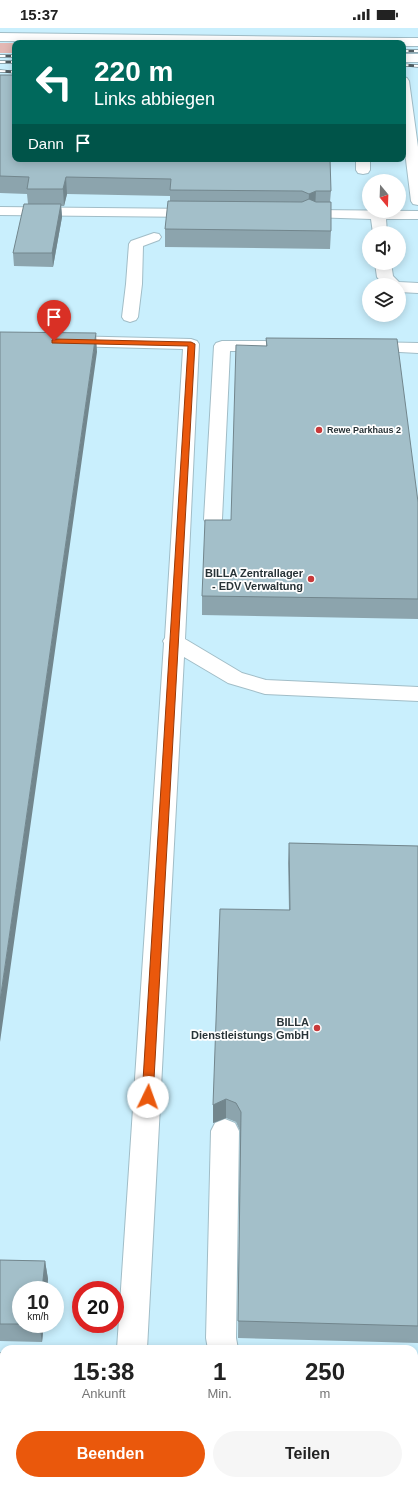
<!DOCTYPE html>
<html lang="de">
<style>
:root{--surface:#fff;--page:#f6f6f6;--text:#222;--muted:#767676;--accent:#ea580c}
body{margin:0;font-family:Helvetica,sans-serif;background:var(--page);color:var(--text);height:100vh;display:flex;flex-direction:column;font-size:15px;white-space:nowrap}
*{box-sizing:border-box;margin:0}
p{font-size:13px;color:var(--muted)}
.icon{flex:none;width:22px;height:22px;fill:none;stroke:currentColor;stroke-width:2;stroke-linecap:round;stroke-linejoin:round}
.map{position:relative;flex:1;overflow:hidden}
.details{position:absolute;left:0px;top:1317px;width:418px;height:140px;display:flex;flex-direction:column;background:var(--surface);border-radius:12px 12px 0 0;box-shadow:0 2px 10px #0003}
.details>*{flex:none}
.top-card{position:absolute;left:12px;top:12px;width:394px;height:122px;border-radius:8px;box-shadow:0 2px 10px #0003;background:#00695c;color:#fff;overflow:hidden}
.needle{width:26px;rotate:161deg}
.controls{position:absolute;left:362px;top:146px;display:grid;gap:8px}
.controls a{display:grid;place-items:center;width:44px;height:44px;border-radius:50%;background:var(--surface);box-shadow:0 2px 10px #0003;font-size:20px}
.speed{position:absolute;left:12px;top:1253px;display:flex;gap:8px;font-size:20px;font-weight:700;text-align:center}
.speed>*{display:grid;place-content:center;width:52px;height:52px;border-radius:50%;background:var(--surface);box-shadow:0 2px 10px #0003;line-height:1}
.speed small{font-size:10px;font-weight:400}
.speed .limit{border:6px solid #d22;background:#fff;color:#111}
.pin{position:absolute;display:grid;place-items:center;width:34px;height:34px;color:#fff;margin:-41px -17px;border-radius:50% 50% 50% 0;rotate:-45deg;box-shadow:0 0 4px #0007}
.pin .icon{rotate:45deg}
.me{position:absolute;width:44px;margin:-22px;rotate:3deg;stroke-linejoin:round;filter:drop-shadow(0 0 3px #0008)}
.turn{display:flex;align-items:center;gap:14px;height:84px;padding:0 16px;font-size:18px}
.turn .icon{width:52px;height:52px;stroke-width:2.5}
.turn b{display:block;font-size:28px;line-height:34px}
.then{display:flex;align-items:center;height:38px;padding:0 16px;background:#0003;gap:8px;font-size:15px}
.eta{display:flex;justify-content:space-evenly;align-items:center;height:68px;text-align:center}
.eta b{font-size:24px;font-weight:700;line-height:28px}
.action{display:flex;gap:8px;margin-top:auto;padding:8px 16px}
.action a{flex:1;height:46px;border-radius:24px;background:var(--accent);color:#fff;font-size:16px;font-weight:700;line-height:46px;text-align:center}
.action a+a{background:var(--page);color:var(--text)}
.status{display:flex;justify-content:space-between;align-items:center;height:28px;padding:0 20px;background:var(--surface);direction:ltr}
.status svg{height:11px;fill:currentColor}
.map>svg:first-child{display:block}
</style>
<div class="status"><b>15:37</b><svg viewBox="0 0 49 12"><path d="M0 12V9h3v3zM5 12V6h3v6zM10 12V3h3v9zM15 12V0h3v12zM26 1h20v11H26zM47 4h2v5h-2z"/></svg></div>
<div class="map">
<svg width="418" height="1457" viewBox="0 0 418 1457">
<rect width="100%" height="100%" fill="#e7f8fe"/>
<path fill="#c9effd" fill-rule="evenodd" d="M 0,0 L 418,0 L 418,1457 L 0,1457 ZM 15,15 L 403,15 L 403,131 L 15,131 ZM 369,153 L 399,153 L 399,183 L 369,183 ZM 369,205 L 399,205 L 399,235 L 369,235 ZM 369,257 L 399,257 L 399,287 L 369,287 ZM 21,1262 L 55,1262 L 55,1296 L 21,1296 ZM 81,1262 L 115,1262 L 115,1296 L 81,1296 ZM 4,1321 L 414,1321 L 414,1453 L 4,1453 Z"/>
<path fill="#e3b8b4" d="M 0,15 L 15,15 L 15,25 L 0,25 Z"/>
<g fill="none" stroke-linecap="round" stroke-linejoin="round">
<g stroke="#a1bdc7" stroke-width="2">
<path id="service" d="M 398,10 L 418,10 L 418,18 L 403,18 L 403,15 L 393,15 L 394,11 Z
M 403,26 L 418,26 L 418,34 L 403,34 Z
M 356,131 L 370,131 L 370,142 L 368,145 L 363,146 L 358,145 L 356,142 Z
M 0,179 L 197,181 L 202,182 L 204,185 L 202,188 L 197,189 L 0,187 Z
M 315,182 L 418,183 L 418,191 L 386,191 L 387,205 L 373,205 L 371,191 L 310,189 L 308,186 L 310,183 Z
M 154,205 L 159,206 L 161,209 L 159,212 L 143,218 L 142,256 L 138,289 L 136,292 L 130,294 L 124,292 L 122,289 L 126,256 L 129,216 L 131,213 Z
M 375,235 L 391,235 L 393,248 L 399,254 L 418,255 L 418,265 L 399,264 L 399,257 L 384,257 L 377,249 Z
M 67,308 L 191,311 L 197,313 L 199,316 L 185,611 L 242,645 L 266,652 L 418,659 L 418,673 L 265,666 L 228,655 L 184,629 L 147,1321 L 117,1321 L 164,615 L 163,613 L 165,610 L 183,321 L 67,318 L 61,316 L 59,313 L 61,310 Z
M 222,313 L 265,313 L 271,315 L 273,318 L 271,321 L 265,323 L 230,323 L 222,491 L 220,495 L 213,497 L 206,495 L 204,491 L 214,318 L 216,315 Z
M 369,314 L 418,315 L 418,325 L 363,322 L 361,319 L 363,316 Z
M 225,1091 L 235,1095 L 239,1103 L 236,1310 L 238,1321 L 208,1321 L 206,1310 L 211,1103 L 215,1095 Z
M 0,1325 L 4,1326 L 4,1356 L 0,1355 Z
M 214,1453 L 246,1453 L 246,1457 L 214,1457 Z"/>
</g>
<g stroke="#a1bdc7" stroke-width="2">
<path id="minor" d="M 0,5 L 398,10 L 402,11 L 404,14 L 403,16 L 0,13 Z
M 403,49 L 407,50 L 409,53 L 418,119 L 418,177 L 413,176 L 411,173 L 403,107 Z"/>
</g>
<path stroke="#9dabb1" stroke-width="3" stroke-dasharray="2.5 4" stroke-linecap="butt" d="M 0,1455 L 89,1457"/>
<use href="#service" fill="#fff" fill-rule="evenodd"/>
<use href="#minor" fill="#fff" fill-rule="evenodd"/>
<g stroke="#525e63" stroke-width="3">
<path id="rail" d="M 403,23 L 418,23
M 0,28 L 15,28
M 0,34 L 15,34
M 403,37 L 418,38
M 0,43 L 15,44"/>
</g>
<use href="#rail" stroke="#fff" stroke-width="2" stroke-dasharray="5.5" stroke-linecap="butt"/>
</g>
<path fill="#8ca4ad" d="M 0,47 L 15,131 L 331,163 L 330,174 L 331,203 L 330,221 L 165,219 L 165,201 L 170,173 L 170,168 L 67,166 L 64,178 L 61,178 L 62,189 L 53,239 L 14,238 L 13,225 L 28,176 L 27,166 L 0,165 Z
M 266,310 L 418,474 L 418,591 L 202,587 L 202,568 L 231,492 L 266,318 Z
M 289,815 L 418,818 L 418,1315 L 238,1310 L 240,1103 L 236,1094 L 226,1090 L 213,1095 L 213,1077 L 289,882 L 288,835 Z
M 0,1232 L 45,1233 L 48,1251 L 47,1262 L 21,1262 L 44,1296 L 42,1314 L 0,1313 Z"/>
<path fill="#72868d" d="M 66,149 L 67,166 L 64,178 L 63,161 Z
M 316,163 L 315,181 L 308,183 L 309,166 Z
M 61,176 L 62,189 L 53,239 L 52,225 Z
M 96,305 L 97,324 L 0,1014 L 0,973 Z
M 226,1071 L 226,1090 L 213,1095 L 213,1077 Z
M 45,1233 L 48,1251 L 47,1262 L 42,1262 Z
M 39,1296 L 44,1296 L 42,1314 Z"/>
<path fill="#a3bfc9" stroke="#72868d" d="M 0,47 L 15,47 L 15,131 L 330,131 L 331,163 L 316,163 L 309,166 L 302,163 L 170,162 L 171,151 L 66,149 L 63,161 L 27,161 L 29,149 L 0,148 Z
M 309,171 L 316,174 L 331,174 L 331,203 L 165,201 L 168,173 L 302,174 Z
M 24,176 L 61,176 L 52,225 L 13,225 Z
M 0,304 L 96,305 L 0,973 Z
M 266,310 L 397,311 L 418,474 L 418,571 L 202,568 L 205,492 L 231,492 L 236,317 L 267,318 Z
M 289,815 L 418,818 L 418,1298 L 238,1293 L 241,1084 L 236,1075 L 226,1071 L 213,1077 L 220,881 L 290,882 Z
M 0,1232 L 45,1233 L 42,1262 L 21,1262 L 21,1296 L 39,1296 L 0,1296 Z"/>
<path fill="#ea580c" stroke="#983908" d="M 54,311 L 191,314 L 195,316 L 153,1069 L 151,1072 L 148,1073 L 144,1072 L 142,1069 L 188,318 L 52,315 L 52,312 Z"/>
<g fill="#c8393a" stroke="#fff" stroke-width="1.5">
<circle cx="319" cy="402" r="4"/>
<circle cx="311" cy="551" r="4"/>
<circle cx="317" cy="1000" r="4"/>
</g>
<g text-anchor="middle" stroke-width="3.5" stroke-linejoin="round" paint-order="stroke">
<g font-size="9" font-weight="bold" fill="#283337" stroke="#fff" text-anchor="start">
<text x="327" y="405">Rewe Parkhaus 2</text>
</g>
<g font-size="11" font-weight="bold" fill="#283337" stroke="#fff" text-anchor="end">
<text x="303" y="549">BILLA Zentrallager<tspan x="303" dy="13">- EDV Verwaltung</tspan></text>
<text x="309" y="998">BILLA<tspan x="309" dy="13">Dienstleistungs GmbH</tspan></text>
</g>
</g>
</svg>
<div class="controls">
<a><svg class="needle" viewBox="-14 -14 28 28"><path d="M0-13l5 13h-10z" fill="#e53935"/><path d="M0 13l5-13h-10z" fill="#767676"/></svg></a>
<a><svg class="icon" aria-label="sound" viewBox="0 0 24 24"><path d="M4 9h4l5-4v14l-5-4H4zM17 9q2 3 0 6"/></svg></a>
<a><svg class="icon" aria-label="layers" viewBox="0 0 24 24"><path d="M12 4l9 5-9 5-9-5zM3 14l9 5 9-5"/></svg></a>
</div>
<div class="speed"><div>10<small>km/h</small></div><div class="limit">20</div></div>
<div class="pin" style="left:54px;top:313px;background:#d93025"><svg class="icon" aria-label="arrive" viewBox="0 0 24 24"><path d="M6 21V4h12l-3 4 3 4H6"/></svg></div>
<svg class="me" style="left:148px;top:1069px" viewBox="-20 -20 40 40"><circle r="19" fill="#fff"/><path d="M0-13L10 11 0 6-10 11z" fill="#ea580c"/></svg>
<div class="top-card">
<div class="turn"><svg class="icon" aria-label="left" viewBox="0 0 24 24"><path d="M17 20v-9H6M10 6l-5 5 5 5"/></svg><div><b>220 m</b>Links abbiegen</div></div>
<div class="then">Dann<svg class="icon" aria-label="arrive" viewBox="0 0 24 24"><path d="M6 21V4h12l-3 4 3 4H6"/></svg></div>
</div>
<section class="details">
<div class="eta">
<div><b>15:38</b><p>Ankunft</p></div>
<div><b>1</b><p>Min.</p></div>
<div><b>250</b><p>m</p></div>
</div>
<div class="action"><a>Beenden</a><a>Teilen</a></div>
</section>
</div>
